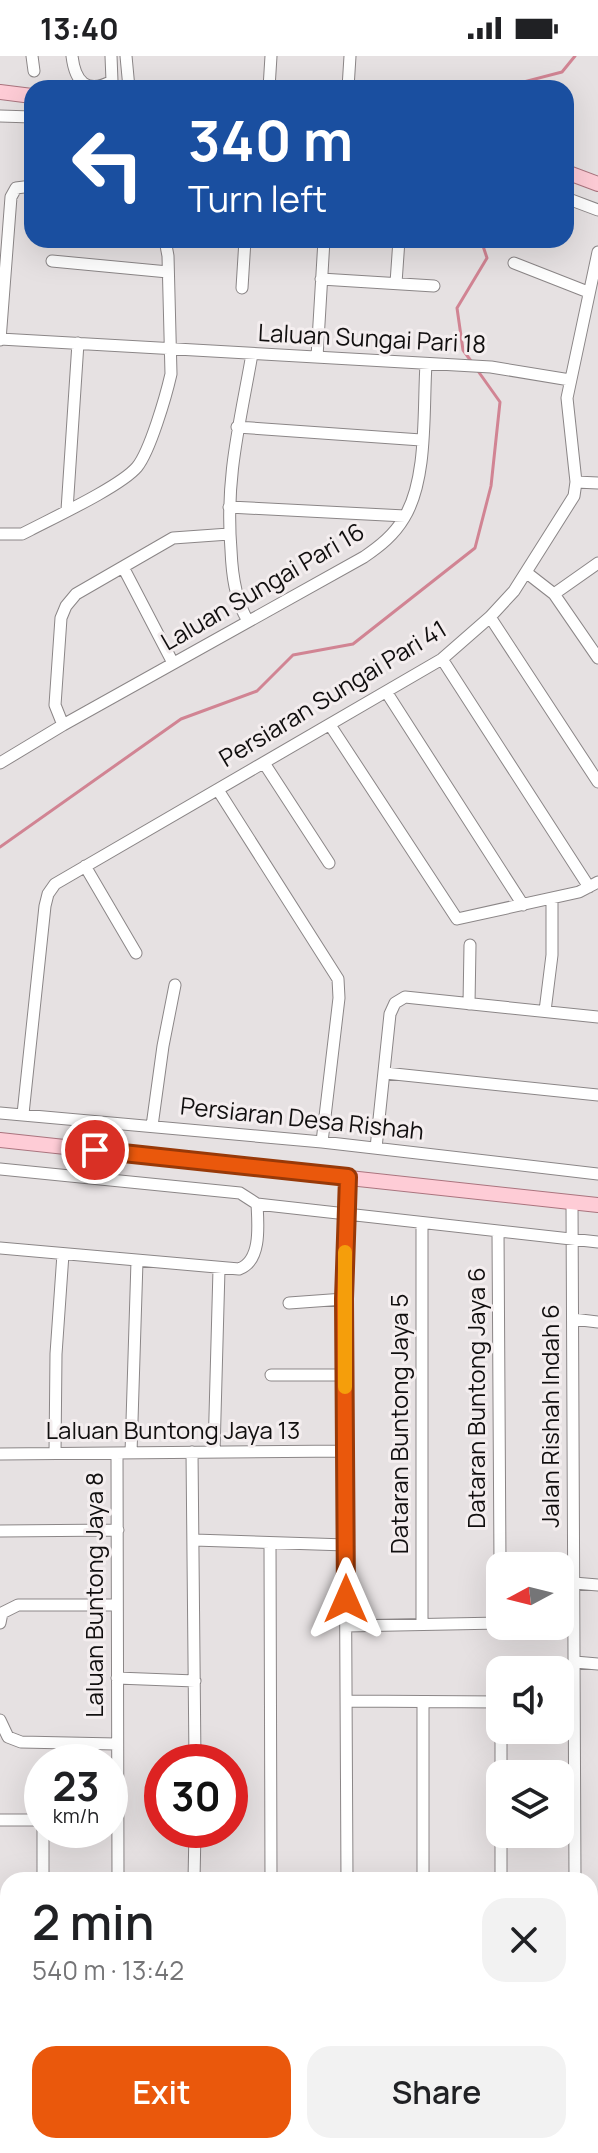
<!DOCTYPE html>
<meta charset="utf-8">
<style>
:root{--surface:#fff;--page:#f2f2f2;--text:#202124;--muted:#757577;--accent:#ea580c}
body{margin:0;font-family:Manrope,sans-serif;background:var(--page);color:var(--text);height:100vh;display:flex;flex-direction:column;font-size:30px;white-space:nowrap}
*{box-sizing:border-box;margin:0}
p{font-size:26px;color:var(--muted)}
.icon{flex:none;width:44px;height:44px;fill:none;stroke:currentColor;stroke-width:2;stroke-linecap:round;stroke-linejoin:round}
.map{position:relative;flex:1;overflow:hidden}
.sheet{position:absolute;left:0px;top:1816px;width:598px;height:282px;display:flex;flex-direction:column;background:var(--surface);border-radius:24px 24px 0 0;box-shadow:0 8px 32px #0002}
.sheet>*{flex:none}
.top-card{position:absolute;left:24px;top:24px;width:550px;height:168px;border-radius:24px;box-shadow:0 8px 32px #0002;background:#1a4fa0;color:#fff;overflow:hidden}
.needle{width:52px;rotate:263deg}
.tools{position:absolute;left:486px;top:1496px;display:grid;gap:16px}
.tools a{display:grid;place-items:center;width:88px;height:88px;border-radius:16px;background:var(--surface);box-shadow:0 8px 32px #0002;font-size:40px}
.speed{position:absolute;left:24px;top:1688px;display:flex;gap:16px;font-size:40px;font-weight:700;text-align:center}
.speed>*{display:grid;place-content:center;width:104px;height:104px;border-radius:50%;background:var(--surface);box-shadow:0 8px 32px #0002;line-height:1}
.speed small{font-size:20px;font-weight:400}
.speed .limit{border:12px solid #d22;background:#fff;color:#111}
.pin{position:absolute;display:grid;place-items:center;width:68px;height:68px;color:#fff;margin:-34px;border:4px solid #fff;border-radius:50%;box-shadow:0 2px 8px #0007}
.me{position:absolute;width:88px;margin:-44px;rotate:0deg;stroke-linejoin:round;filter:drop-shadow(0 0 6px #0008)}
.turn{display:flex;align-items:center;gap:28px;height:168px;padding:0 32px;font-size:36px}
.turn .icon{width:104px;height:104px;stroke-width:2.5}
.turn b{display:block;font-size:56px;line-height:68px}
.round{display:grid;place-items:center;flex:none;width:84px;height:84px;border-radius:24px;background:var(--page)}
.headline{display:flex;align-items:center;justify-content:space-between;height:136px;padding:0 32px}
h1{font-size:48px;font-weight:600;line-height:60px}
.cta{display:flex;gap:16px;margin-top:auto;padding:16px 32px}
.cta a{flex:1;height:92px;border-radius:24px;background:var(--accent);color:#fff;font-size:32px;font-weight:600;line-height:92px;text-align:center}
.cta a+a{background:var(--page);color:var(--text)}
.status{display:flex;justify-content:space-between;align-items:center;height:56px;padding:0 40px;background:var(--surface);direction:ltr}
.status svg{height:22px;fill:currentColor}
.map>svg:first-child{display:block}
</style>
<div class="status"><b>13:40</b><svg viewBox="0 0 49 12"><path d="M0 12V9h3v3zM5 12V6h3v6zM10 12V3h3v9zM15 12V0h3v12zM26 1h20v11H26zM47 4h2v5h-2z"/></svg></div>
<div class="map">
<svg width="598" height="2097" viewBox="0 0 598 2097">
<rect width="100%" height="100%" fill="#e6e1e2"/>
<path fill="#d68998" d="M 8,2050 L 8,2090 L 300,2090 L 298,2097 L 0,2097 L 0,2052 Z"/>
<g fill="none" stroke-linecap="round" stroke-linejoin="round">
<path stroke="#d18493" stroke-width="3" d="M 500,32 L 562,16 L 575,0
M 471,305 L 463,294 L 457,252 L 487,202 L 481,184
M 0,791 L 181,663 L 257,635 L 293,599 L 353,588 L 475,492 L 491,430 L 500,346 L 478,315"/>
<g stroke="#8b8687" stroke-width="13">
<path id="minor" d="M 32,0 L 34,15
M 72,0 C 75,25 86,39 112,25 L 111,0
M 126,0 L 129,32
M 269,32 L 271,0
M 348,32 L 350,0
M 0,60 L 32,61
M 566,142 L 598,154
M 52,205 L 168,216
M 514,207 L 588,236
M 321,223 L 434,230
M 396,227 L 399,184
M 242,232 L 245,184
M 0,283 L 491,311 L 570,324
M 0,284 L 11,141 L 16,132 L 32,130
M 317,301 L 324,184
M 237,371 L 421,384
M 576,426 L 598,427
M 229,451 L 405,460
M 67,454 L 78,287
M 0,478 L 22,478 L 30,474 C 55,461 121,430 137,411 C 150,395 166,340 171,318 L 168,200 L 165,184
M 123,511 L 173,607
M 527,517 L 554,538 L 598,602
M 554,538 L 598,507
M 490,561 L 598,726
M 248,565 C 235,544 232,518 231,494 C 225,422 240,367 252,298
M 442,603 L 589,831
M 387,637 L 523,849
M 63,669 L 55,649 L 61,562 L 66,550 L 76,538 L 173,482 L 229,478
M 330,669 L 457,863 L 579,836 L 598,826
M 0,707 L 63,669 L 364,501 C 380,490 394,479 404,462 C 428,423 423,354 426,308
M 264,707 L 329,807
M 218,734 L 338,923 L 339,942 L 322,1086
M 85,810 L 136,897
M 469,948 L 470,889
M 545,955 L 552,899 L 552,843
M 385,1017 L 598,1039
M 0,1057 L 322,1086 L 598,1118
M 23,1058 L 45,850 L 48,838 L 55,828 L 442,603 L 490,561 L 514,535 L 574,440 L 576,426 L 567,342 L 598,196
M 152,1070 L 163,990 L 175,929
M 376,1092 L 390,958 L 395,947 L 405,941 L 598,961
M 0,1113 L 240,1137 L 257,1148 L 598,1186
M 572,1146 L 575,1824
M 422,1167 L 422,1568
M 498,1175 L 500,1510
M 0,1192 L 239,1213 C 262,1205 258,1168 257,1148
M 289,1247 L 344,1243
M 573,1263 L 598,1266
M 271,1319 L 345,1319
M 192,1396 L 195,1706
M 214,1396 L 219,1213
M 55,1397 L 56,1298 L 63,1198
M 117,1397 L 118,1824
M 131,1397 L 137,1205
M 0,1398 L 346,1395
M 0,1475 L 118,1474
M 194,1484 L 346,1489
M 270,1488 L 271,1824
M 574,1527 L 598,1529
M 0,1567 L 2,1557 L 18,1549 L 117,1549
M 346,1570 L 500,1567
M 575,1606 L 598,1608
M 117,1622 L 195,1625
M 347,1645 L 500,1646
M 423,1646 L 423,1824
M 0,1664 L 8,1681 L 21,1686 L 116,1688
M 501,1674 L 501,1718
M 0,1764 L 42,1764
M 501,1778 L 501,1824
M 43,1824 L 43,1774
M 194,1824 L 195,1774
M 347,1824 L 344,1243 L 348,1121
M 590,1871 L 598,1872
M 0,1948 L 8,1948"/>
</g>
<g stroke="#aa747e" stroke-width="16">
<path id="major" d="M 0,36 L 32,40
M 566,116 L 598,128
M 0,1084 L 598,1149"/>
</g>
<g stroke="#aa747e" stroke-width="18">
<path id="highway" d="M 0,1993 L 8,1994
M 590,2050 L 598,2051
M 590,2064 L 598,2065"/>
</g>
<use href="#minor" stroke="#fff" stroke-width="11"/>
<use href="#major" stroke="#feccd6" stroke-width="14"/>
<use href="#highway" stroke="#fdaaba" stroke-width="16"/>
</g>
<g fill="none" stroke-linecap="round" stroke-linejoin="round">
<g stroke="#983908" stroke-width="20">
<path id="route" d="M 95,1094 L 348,1121 L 344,1243 L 346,1543"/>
</g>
<use href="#route" stroke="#ea580c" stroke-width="14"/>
<path stroke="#f59e0b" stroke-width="14" d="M 345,1196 L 345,1331"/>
</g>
<g text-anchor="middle" stroke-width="6" stroke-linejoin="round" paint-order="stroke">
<g font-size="24" fill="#110f0f" stroke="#f4eeef">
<text transform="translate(372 283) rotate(3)" y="8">Laluan Sungai Pari 18</text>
<text transform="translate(263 531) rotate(-30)" y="8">Laluan Sungai Pari 16</text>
<text transform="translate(333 638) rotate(-31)" y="8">Persiaran Sungai Pari 41</text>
<text transform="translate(302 1063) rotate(6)" y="8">Persiaran Desa Rishah</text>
<text transform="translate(477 1342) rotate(-90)" y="8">Dataran Buntong Jaya 6</text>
<text transform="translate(551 1360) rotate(-90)" y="8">Jalan Rishah Indah 6</text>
<text transform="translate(400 1368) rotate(-90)" y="8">Dataran Buntong Jaya 5</text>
<text x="173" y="1383">Laluan Buntong Jaya 13</text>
<text transform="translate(95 1539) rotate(-90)" y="8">Laluan Buntong Jaya 8</text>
</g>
</g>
</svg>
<div class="tools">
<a><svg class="needle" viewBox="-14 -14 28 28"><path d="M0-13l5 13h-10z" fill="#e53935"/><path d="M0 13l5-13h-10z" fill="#757577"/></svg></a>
<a><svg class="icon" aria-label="sound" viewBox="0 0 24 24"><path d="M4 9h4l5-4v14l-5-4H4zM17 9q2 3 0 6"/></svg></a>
<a><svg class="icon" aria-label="layers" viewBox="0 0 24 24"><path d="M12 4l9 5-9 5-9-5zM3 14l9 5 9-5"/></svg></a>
</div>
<div class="speed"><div>23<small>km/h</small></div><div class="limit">30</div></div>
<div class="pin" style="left:95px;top:1094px;background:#d93025"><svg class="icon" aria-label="arrive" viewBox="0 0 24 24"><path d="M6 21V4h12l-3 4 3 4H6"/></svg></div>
<svg class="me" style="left:346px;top:1543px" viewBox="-20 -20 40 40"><path d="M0-17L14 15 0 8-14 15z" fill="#ea580c" stroke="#fff" stroke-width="4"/></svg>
<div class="top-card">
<div class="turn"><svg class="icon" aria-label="left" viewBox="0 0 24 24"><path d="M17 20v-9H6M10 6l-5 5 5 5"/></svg><div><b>340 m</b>Turn left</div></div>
</div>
<section class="sheet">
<div class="headline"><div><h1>2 min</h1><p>540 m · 13:42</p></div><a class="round"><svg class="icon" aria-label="close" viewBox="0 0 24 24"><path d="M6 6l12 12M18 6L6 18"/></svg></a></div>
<div class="cta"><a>Exit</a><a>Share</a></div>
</section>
</div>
